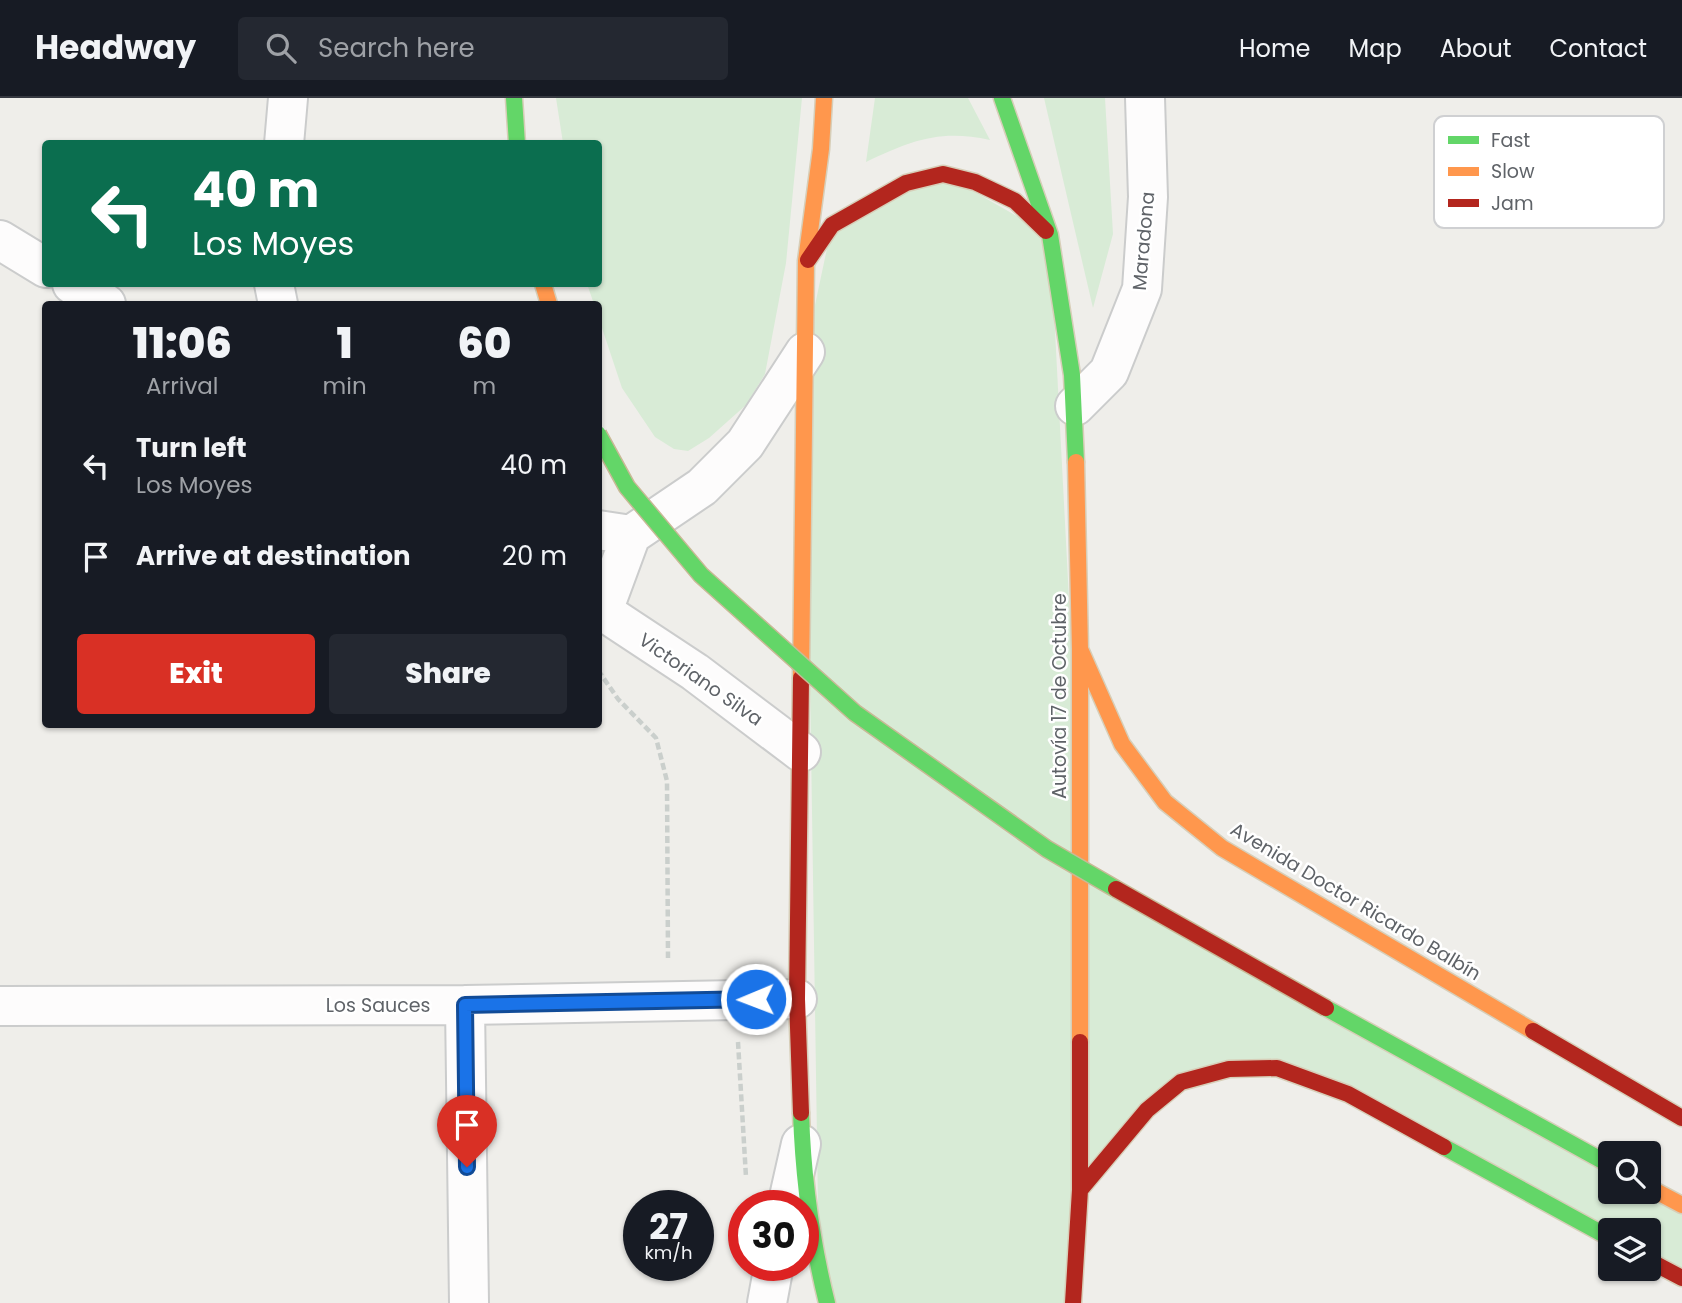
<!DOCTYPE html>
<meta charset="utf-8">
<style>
:root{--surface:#171b24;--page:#242831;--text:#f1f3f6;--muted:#9ea1a6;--line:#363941;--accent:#d93025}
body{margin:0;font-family:Poppins,sans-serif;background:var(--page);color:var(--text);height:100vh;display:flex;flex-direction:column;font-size:26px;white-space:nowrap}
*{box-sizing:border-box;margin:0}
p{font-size:23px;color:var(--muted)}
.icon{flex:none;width:38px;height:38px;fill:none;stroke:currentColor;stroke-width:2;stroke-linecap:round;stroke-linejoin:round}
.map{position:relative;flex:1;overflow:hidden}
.sheet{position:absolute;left:42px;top:203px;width:560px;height:427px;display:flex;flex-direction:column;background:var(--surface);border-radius:7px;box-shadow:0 2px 5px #0004}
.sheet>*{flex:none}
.guide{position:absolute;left:42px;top:42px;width:560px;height:147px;border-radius:7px;box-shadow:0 2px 5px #0004;background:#0b6e4f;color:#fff;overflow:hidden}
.buttons{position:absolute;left:1598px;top:1043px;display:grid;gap:14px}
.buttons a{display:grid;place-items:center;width:63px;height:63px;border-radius:7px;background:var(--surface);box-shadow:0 2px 5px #0004;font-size:35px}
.speed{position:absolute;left:623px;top:1092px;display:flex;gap:14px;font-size:35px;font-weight:700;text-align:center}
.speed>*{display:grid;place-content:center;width:91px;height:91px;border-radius:50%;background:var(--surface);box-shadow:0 2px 5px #0004;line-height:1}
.speed small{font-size:18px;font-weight:400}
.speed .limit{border:10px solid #d22;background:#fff;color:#111}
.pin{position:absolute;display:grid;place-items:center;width:60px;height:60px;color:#fff;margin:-72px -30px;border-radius:50% 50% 50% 0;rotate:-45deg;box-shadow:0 0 7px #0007}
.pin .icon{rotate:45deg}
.me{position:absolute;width:77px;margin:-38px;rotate:269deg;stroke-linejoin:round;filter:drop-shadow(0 0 5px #0008)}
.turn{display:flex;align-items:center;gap:24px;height:147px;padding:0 35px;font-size:32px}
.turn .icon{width:91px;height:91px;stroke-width:2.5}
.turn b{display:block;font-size:49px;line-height:60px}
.eta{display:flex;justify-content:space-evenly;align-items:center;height:119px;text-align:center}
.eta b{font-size:42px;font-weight:800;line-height:49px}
.primary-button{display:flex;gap:14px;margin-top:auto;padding:14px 35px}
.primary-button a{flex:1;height:80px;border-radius:7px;background:var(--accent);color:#fff;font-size:28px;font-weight:800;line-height:80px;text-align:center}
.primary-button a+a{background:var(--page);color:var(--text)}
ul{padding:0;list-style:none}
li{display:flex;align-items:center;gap:21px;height:91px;padding:0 35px}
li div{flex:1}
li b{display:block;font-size:26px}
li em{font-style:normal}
header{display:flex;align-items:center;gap:42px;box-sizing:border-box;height:98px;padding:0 35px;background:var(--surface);border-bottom:2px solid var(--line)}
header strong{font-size:33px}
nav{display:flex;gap:38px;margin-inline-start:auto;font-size:24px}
.search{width:490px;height:63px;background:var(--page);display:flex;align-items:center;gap:18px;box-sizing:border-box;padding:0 24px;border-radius:7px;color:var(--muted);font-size:26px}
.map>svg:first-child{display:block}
</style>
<header>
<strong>Headway</strong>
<div class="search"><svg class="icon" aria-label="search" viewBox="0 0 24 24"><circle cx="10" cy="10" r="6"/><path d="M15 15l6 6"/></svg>Search here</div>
<nav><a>Home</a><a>Map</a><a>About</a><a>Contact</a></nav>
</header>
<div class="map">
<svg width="1682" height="1205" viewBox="0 0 1682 1205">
<rect width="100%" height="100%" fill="#efeeea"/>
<path fill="#d8ebd6" d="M 556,0 L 802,0 L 786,165 L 765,276 L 746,307 L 709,340 L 688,353 L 674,351 L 655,339 L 622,290 L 599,221 L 598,206 L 594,206 L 587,186 L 598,186 L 598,46 L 563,45 Z
M 875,0 L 968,0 L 990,42 C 939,31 911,43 866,64 Z
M 1044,0 L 1105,0 L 1113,136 L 1093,210 Z
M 943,76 L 1050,137 L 1083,770 L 1610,1063 L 1610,1094 L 1648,1094 L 1682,1104 L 1682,1180 L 1649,1162 L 1648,1132 L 1610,1132 L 1277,970 L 1181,984 L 1080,1092 L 1073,1205 L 827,1205 L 819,1173 L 805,254 L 832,127 Z"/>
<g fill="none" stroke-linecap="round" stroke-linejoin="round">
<g stroke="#cbcccc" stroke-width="42">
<path id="street" d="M 284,46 L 288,0
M 0,142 L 46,170
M 72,186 L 106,206
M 274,186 L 278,206
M 1075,308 L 1109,274 L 1142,191 L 1148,99 L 1145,0
M 598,432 L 631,437
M 598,510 L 695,574 L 801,654
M 603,513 L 631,437 L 702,389 L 745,346 L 805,254
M 465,907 L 469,1205
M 0,908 L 465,907 L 797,901
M 787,1108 L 801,1046
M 767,1205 L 774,1167"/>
</g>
<g stroke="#d7ceb8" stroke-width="19">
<path id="fast" d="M 514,0 L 517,46
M 1002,0 L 1050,137 L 1072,277 L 1076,364
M 1326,910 L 1610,1067
M 801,1015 C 803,1077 812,1145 827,1205
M 1444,1049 L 1610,1140"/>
</g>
<g stroke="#d7ceb8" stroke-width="19">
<path id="slow" d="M 543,186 L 549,206
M 1076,364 L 1080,551 L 1080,944
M 1080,551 L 1122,646 L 1165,704 L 1222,750 L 1533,933
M 801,580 L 806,163 L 821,51 L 824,0
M 1648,1089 L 1682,1107"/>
</g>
<g stroke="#d7ceb8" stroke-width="19">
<path id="jam" d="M 808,162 L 832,127 L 906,85 L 943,76 L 975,84 L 1015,103 L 1046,133
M 801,580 L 797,901 L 801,1015
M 1533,933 L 1682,1020
M 1080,1092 L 1147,1012 L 1181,984 L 1229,971 L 1277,970 L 1348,996 L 1444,1049
M 1648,1162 L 1682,1180
M 1073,1205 L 1080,1092 L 1080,944"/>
</g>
<path stroke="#cacfcc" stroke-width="4.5" stroke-dasharray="7 3.5" stroke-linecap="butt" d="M 598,572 L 618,601 L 656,640 L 667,683 L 668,860
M 738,944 L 746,1079"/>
<use href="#street" stroke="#fdfcfc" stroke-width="38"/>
<use href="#fast" stroke="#63d668" stroke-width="16"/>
<use href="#slow" stroke="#ff974d" stroke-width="16"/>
<use href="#jam" stroke="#b3261e" stroke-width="16"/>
<g stroke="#c8b996" stroke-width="19" stroke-linecap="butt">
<path id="fast-bridge" d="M 598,336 L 627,389 L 701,477 L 855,615 L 1047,751 L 1116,791"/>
</g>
<g stroke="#c8b996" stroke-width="19" stroke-linecap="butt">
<path id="jam-bridge" d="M 1116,791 L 1326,910"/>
</g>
<use href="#fast-bridge" stroke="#63d668" stroke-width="16"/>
<use href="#jam-bridge" stroke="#b3261e" stroke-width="16"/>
</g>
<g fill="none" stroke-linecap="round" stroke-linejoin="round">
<g stroke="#114b97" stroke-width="18">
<path id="route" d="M 467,1069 L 465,907 L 756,901"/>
</g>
<use href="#route" stroke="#1a73e8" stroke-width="12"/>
</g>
<g text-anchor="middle" stroke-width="5" stroke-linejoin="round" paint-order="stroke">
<g font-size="19" fill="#5f6368" stroke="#fff">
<text transform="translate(1143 143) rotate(-85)" y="7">Maradona</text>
<text transform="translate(701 581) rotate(35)" y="7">Victoriano Silva</text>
<text transform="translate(1059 598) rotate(-90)" y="7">Autovía 17 de Octubre</text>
<text transform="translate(1356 803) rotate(31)" y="7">Avenida Doctor Ricardo Balbín</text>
<text x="378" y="914">Los Sauces</text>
</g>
</g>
<rect x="1434" y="18" width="230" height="112" rx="10" fill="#fff" stroke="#cfd0d2" stroke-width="2"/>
<rect x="1448" y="38" width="31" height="8" fill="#63d668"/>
<rect x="1448" y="69" width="31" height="9" fill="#ff974d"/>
<rect x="1448" y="101" width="31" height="8" fill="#b3261e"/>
<g font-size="19" fill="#5f6368">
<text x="1491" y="49">Fast</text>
<text x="1491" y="80">Slow</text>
<text x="1491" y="112">Jam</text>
</g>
</svg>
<div class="buttons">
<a><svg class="icon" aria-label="search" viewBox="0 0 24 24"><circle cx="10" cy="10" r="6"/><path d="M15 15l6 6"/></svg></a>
<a><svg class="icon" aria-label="layers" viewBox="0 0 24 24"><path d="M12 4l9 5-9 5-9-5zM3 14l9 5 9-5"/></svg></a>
</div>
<div class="speed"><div>27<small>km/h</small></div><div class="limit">30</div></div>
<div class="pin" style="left:467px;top:1069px;background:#d93025"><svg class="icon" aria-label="arrive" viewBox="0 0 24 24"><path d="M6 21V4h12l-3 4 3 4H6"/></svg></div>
<svg class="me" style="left:756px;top:901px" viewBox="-20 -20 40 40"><circle r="17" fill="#1a73e8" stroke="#fff" stroke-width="3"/><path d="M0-11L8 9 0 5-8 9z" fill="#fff"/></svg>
<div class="guide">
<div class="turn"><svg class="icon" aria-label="left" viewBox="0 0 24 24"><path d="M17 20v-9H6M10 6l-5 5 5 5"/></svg><div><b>40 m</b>Los Moyes</div></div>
</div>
<section class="sheet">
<div class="eta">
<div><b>11:06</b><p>Arrival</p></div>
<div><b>1</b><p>min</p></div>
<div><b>60</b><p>m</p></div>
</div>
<ul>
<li><svg class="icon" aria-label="left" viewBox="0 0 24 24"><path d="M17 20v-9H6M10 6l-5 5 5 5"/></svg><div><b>Turn left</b><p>Los Moyes</p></div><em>40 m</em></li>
<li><svg class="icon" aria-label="arrive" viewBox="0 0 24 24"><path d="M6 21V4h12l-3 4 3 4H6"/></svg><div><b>Arrive at destination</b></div><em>20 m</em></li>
</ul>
<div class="primary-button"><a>Exit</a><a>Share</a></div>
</section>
</div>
